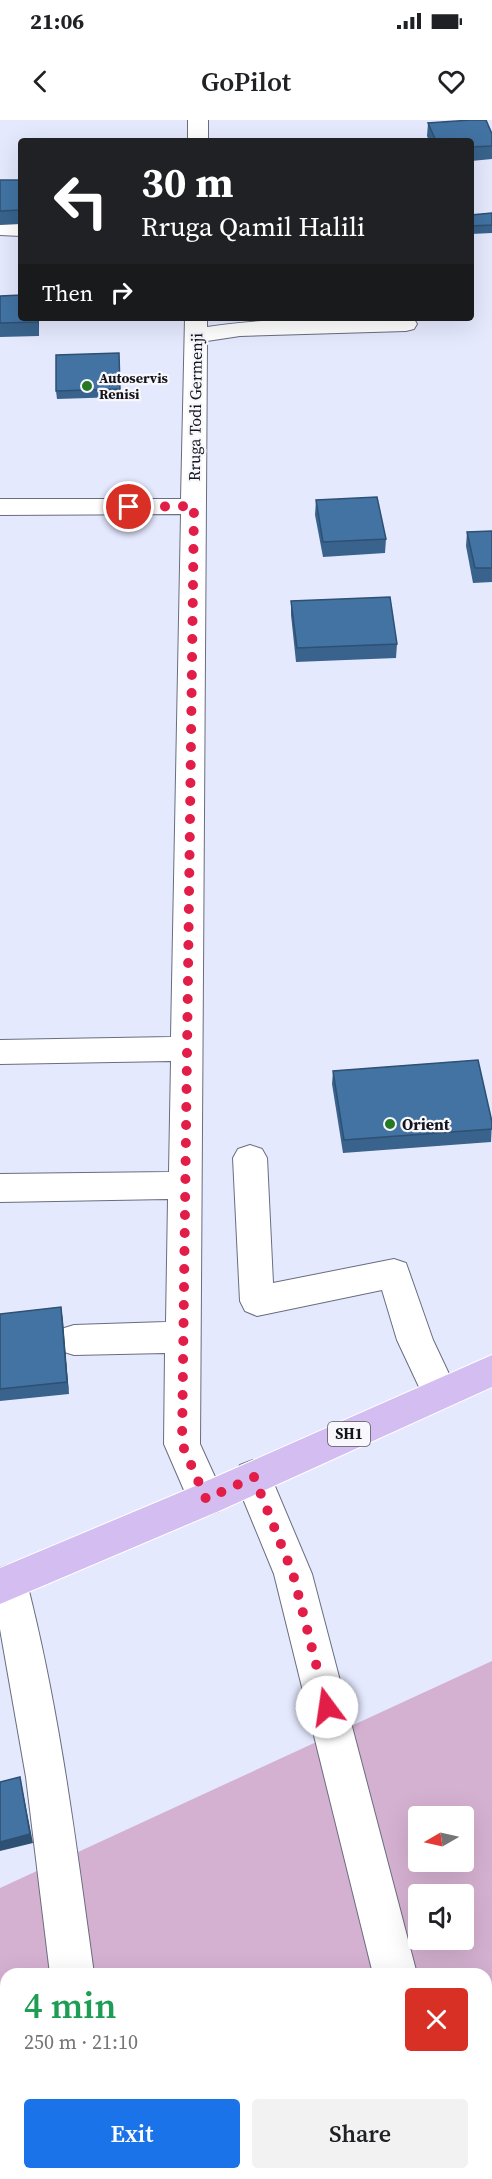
<!DOCTYPE html>
<meta charset="utf-8">
<style>
:root{--surface:#fff;--page:#f2f2f2;--text:#202124;--muted:#757577;--accent:#1a73e8}
body{margin:0;font-family:"Source Serif 4",serif;background:var(--page);color:var(--text);height:100vh;display:flex;flex-direction:column;font-size:22px;white-space:nowrap}
*{box-sizing:border-box;margin:0}
p{font-size:20px;color:var(--muted)}
.icon{flex:none;width:33px;height:33px;fill:none;stroke:currentColor;stroke-width:2;stroke-linecap:round;stroke-linejoin:round}
.map{position:relative;flex:1;overflow:hidden}
.details{position:absolute;left:0px;top:1848px;width:492px;height:212px;display:flex;flex-direction:column;background:var(--surface);border-radius:18px 18px 0 0;box-shadow:0 6px 24px #0002}
.details>*{flex:none}
.guide{position:absolute;left:18px;top:18px;width:456px;height:183px;border-radius:6px;box-shadow:0 6px 24px #0002;background:#202124;color:#fff;overflow:hidden}
.needle{width:39px;rotate:261deg}
.controls{position:absolute;left:408px;top:1686px;display:grid;gap:12px}
.controls a{display:grid;place-items:center;width:66px;height:66px;border-radius:6px;background:var(--surface);box-shadow:0 6px 24px #0002;font-size:30px}
.pin{position:absolute;display:grid;place-items:center;width:51px;height:51px;color:#fff;margin:-26px;border:3px solid #fff;border-radius:50%;box-shadow:0 2px 6px #0007}
.me{position:absolute;width:66px;margin:-33px;rotate:346deg;stroke-linejoin:round;filter:drop-shadow(0 0 4px #0008)}
.turn{display:flex;align-items:center;gap:21px;height:126px;padding:0 24px;font-size:27px}
.turn .icon{width:78px;height:78px;stroke-width:2.5}
.turn b{display:block;font-size:42px;line-height:51px}
.then{display:flex;align-items:center;height:57px;padding:0 24px;background:#0003;gap:12px;font-size:22px}
.round{display:grid;place-items:center;flex:none;width:63px;height:63px;border-radius:6px;background:var(--page)}
.head{display:flex;align-items:center;justify-content:space-between;height:102px;padding:0 24px}
h1{font-size:36px;font-weight:600;line-height:45px;color:#1e9e55}
.action{display:flex;gap:12px;margin-top:auto;padding:12px 24px}
.action a{flex:1;height:69px;border-radius:6px;background:var(--accent);color:#fff;font-size:24px;font-weight:600;line-height:69px;text-align:center}
.action a+a{background:var(--page);color:var(--text)}
.status{display:flex;justify-content:space-between;align-items:center;height:42px;padding:0 30px;background:var(--surface);direction:ltr}
.status svg{height:16px;fill:currentColor}
header{display:flex;justify-content:space-between;align-items:center;height:78px;padding:0 24px;background:var(--surface);font-size:27px;font-weight:600}
.map>svg:first-child{display:block}
</style>
<div class="status"><b>21:06</b><svg viewBox="0 0 49 12"><path d="M0 12V9h3v3zM5 12V6h3v6zM10 12V3h3v9zM15 12V0h3v12zM26 1h20v11H26zM47 4h2v5h-2z"/></svg></div>
<header><svg class="icon" aria-label="back" viewBox="0 0 24 24"><path d="M15 5l-7 7 7 7"/></svg>GoPilot<svg class="icon" aria-label="heart" viewBox="0 0 24 24"><path d="M12 20l-8-8c-3-5 5-10 8-4 3-6 11-1 8 4z"/></svg></header>
<div class="map">
<svg width="492" height="2059" viewBox="0 0 492 2059">
<rect width="100%" height="100%" fill="#e5e9fe"/>
<path fill="#d5b1d1" fill-rule="evenodd" d="M 492,1541 L 492,2059 L 0,2059 L 0,1768 ZM 418,1696 L 464,1696 L 464,1742 L 418,1742 ZM 418,1774 L 464,1774 L 464,1820 L 418,1820 ZM 6,1854 L 486,1854 L 486,2054 L 6,2054 Z"/>
<g fill="none" stroke-linecap="round" stroke-linejoin="round">
<g stroke="#696d7f" stroke-width="2">
<path id="minor" d="M 188,0 L 208,0 L 208,21 L 188,21 Z
M 0,103 L 21,104 L 21,116 L 0,115 Z
M 185,198 L 207,198 L 207,207 C 273,197 342,198 409,198 L 414,199 L 417,204 L 414,209 L 406,211 L 240,216 L 207,221 L 200,1324 L 225,1379 L 219,1391 L 206,1396 L 193,1391 L 164,1324 L 165,1233 L 74,1235 L 61,1231 L 56,1220 L 61,1209 L 74,1205 L 166,1202 L 168,1079 L 0,1082 L 0,1054 L 169,1052 L 171,941 L 0,944 L 0,920 L 171,917 L 181,394 L 0,395 L 0,379 L 181,379 Z
M 250,1025 L 262,1029 L 267,1038 L 273,1163 L 394,1139 L 406,1143 L 433,1220 L 458,1273 L 453,1284 L 440,1289 L 427,1284 L 397,1220 L 382,1170 L 257,1196 L 245,1191 L 240,1181 L 233,1038 L 238,1029 Z
M 253,1340 L 266,1345 L 312,1454 L 417,1854 L 373,1854 L 274,1454 L 234,1357 L 240,1345 Z
M 8,1445 L 22,1450 L 27,1463 C 60,1592 76,1723 94,1854 L 50,1854 L 26,1657 L 0,1509 L 0,1448 Z
M 74,2054 L 120,2054 L 121,2059 L 75,2059 Z
M 399,2054 L 445,2054 L 443,2059 L 397,2059 Z"/>
</g>
<g stroke="#fff" stroke-width="2">
<path id="major" d="M 492,1235 L 492,1267 L 219,1391 L 0,1484 L 0,1448 L 193,1367 Z"/>
</g>
<use href="#minor" fill="#fff" fill-rule="evenodd"/>
<use href="#major" fill="#d3bdf1" fill-rule="evenodd"/>
</g>
<path fill="#39638c" d="M 428,3 L 492,14 L 492,39 L 471,41 L 471,21 L 429,21 L 427,16 Z
M 0,60 L 21,60 L 21,104 L 0,105 Z
M 492,93 L 492,113 L 471,114 L 471,95 Z
M 0,176 L 21,198 L 39,198 L 39,216 L 0,217 Z
M 119,233 L 120,277 L 57,279 L 56,271 Z
M 316,380 L 386,419 L 385,433 L 323,437 L 315,395 Z
M 492,411 L 492,462 L 473,463 L 466,426 L 467,412 Z
M 291,481 L 397,524 L 396,538 L 296,542 L 291,495 Z
M 333,951 L 492,1002 L 491,1022 L 343,1033 L 332,964 Z
M 61,1187 L 69,1274 L 0,1281 L 0,1194 Z"/>
<path fill="#2e5072" d="M 38,198 L 39,198 L 39,216 Z
M 61,1187 L 63,1200 L 69,1274 L 67,1262 Z
M 20,1657 L 33,1723 L 0,1731 L 0,1722 Z"/>
<path fill="#4273a3" stroke="#2e5072" stroke-width="1.5" d="M 471,0 L 486,0 L 492,14 L 492,26 L 471,27 L 471,21 L 436,21 L 428,3 Z
M 0,60 L 21,60 L 21,90 L 0,91 Z
M 492,93 L 492,105 L 471,106 L 471,95 Z
M 21,175 L 21,198 L 38,198 L 38,202 L 0,203 L 0,176 Z
M 119,233 L 120,269 L 56,271 L 56,235 Z
M 377,377 L 386,419 L 323,422 L 316,380 Z
M 492,411 L 492,448 L 475,448 L 467,412 Z
M 390,477 L 397,524 L 297,528 L 291,481 Z
M 478,940 L 492,1002 L 492,1009 L 344,1020 L 333,951 Z
M 61,1187 L 67,1262 L 0,1269 L 0,1194 Z
M 20,1657 L 30,1714 L 0,1722 L 0,1662 Z"/>
<g fill="none" stroke-linecap="round" stroke-linejoin="round">
<path stroke="#e11d48" stroke-width="10" stroke-dasharray="0 18" d="M 129,387 L 194,386 L 182,1324 L 206,1379 L 254,1357 L 293,1454 L 327,1587"/>
</g>
<g fill="#257924" stroke="#f7f7fc" stroke-width="2">
<circle cx="87" cy="266" r="6"/>
<circle cx="390" cy="1004" r="6"/>
</g>
<g text-anchor="middle" stroke-width="4.5" stroke-linejoin="round" paint-order="stroke">
<g font-size="14" font-weight="bold" fill="#14151c" stroke="#f7f7fc" text-anchor="start">
<text x="99" y="263">Autoservis<tspan x="99" dy="16">Renisi</tspan></text>
</g>
<rect fill="#f7f7fc" stroke="#58595f" stroke-width="1.5" x="328" y="1302" width="42" height="24" rx="4.5"/>
<g font-size="15" font-weight="bold" fill="#14151c">
<text x="349" y="1319">SH1</text>
</g>
<g font-size="16" fill="#14151c" stroke="#f7f7fc">
<text transform="translate(195 287) rotate(-89)" y="6">Rruga Todi Germenji</text>
</g>
<g font-size="16" font-weight="bold" fill="#14151c" stroke="#f7f7fc" text-anchor="start">
<text x="402" y="1010">Orient</text>
</g>
</g>
</svg>
<div class="controls">
<a><svg class="needle" viewBox="-14 -14 28 28"><path d="M0-13l5 13h-10z" fill="#e53935"/><path d="M0 13l5-13h-10z" fill="#757577"/></svg></a>
<a><svg class="icon" aria-label="sound" viewBox="0 0 24 24"><path d="M4 9h4l5-4v14l-5-4H4zM17 9q2 3 0 6"/></svg></a>
</div>
<div class="pin" style="left:129px;top:387px;background:#d93025"><svg class="icon" aria-label="arrive" viewBox="0 0 24 24"><path d="M6 21V4h12l-3 4 3 4H6"/></svg></div>
<svg class="me" style="left:327px;top:1587px" viewBox="-20 -20 40 40"><circle r="19" fill="#fff"/><path d="M0-13L10 11 0 6-10 11z" fill="#e11d48"/></svg>
<div class="guide">
<div class="turn"><svg class="icon" aria-label="left" viewBox="0 0 24 24"><path d="M17 20v-9H6M10 6l-5 5 5 5"/></svg><div><b>30 m</b>Rruga Qamil Halili</div></div>
<div class="then">Then<svg class="icon" aria-label="right" viewBox="0 0 24 24"><path d="M7 20v-9h11M14 6l5 5-5 5"/></svg></div>
</div>
<section class="details">
<div class="head"><div><h1>4 min</h1><p>250 m · 21:10</p></div><a class="round" style="background:#d93025;color:#fff"><svg class="icon" aria-label="close" viewBox="0 0 24 24"><path d="M6 6l12 12M18 6L6 18"/></svg></a></div>
<div class="action"><a>Exit</a><a>Share</a></div>
</section>
</div>
